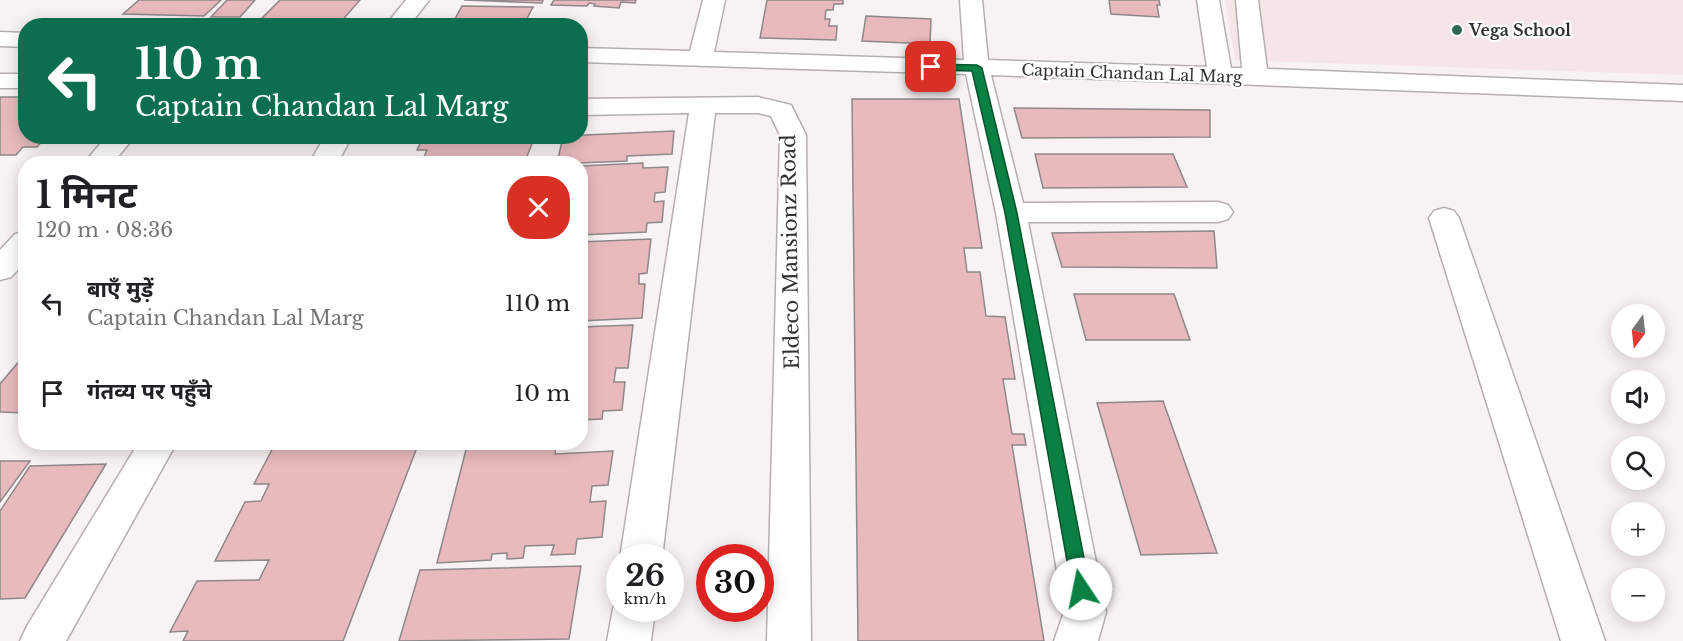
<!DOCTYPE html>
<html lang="hi">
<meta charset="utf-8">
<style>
:root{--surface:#fff;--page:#f2f2f2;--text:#202124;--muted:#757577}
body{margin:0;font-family:"Libre Baskerville","Noto Sans Devanagari",serif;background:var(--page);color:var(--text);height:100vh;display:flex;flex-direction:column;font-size:22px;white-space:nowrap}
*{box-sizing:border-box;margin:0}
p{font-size:20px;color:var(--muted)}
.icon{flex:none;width:33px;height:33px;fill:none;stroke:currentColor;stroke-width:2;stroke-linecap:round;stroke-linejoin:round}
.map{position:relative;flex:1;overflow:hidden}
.sheet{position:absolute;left:18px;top:156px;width:570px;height:294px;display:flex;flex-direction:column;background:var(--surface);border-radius:24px;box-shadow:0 3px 15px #0003}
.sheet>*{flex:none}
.top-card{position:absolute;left:18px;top:18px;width:570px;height:126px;border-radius:24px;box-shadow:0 3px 15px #0003;background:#0b6e4f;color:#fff;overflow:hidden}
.needle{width:39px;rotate:195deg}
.tools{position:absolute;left:1611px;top:304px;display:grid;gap:12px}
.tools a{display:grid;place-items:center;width:54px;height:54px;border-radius:50%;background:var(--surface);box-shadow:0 3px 15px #0003;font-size:30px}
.speed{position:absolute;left:606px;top:544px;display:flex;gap:12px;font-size:30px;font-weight:700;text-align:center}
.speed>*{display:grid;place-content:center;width:78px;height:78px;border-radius:50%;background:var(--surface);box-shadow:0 3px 15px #0003;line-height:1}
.speed small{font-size:15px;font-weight:400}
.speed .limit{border:9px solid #d22;background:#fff;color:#111}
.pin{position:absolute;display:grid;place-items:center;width:51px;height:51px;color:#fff;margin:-26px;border-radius:12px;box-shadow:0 3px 9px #0006}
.me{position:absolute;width:66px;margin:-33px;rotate:349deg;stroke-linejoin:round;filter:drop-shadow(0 0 4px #0008)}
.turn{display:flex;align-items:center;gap:21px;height:126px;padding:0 18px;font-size:27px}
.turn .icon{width:78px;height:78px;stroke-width:2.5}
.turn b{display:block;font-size:42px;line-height:51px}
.round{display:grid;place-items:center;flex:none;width:63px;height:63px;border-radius:24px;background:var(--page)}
.summary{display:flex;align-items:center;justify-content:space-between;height:102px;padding:0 18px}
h1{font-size:36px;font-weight:700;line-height:45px}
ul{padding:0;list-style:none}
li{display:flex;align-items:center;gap:18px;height:90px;padding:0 18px}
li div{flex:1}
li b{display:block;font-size:22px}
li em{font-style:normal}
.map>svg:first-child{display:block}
</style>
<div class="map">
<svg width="1683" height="641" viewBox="0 0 1683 641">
<rect width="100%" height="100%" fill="#f9f2f3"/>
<path fill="#f5e5e6" d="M 1225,0 L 1683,0 L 1683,75 L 1235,60 Z"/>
<path fill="#e8babe" stroke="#8e8889" stroke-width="1.5" d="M 139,0 L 221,0 L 204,16 L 123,14 Z
M 227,0 L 255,0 L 240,17 L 211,17 Z
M 280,0 L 360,0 L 339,24 L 259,21 Z
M 464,0 L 543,0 L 542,3 Z
M 554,0 L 636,0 L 635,3 L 621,2 L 619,8 L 594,6 L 595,4 L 589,3 L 587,6 L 551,5 Z
M 767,0 L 843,0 L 843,4 L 834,4 L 833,10 L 826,10 L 825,19 L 830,19 L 829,26 L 837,26 L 836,40 L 760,38 Z
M 1109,0 L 1159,0 L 1160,5 L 1157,5 L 1159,17 L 1111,14 Z
M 462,6 L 533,7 L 523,26 L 451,26 Z
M 866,16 L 931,19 L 930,44 L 862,41 Z
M 0,97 L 26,97 L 26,136 L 47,136 L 37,147 L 23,147 L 16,155 L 0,155 Z
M 852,99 L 959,99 L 982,248 L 964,248 L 967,272 L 980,272 L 986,316 L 1005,317 L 1015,379 L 1003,379 L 1012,434 L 1024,434 L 1026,445 L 1012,445 L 1044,641 L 858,641 Z
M 1014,108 L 1210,110 L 1210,137 L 1022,138 Z
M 674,131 L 672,154 L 627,156 L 627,161 L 557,164 L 563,136 Z
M 424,136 L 535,136 L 524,164 L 446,164 L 448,158 L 423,159 L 427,150 L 417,150 Z
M 1035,154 L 1173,154 L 1187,187 L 1043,188 Z
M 643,163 L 643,168 L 668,167 L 665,192 L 655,193 L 654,202 L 664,201 L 662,222 L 647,223 L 646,232 L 580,235 L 580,166 Z
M 1214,231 L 1217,268 L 1062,267 L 1052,233 Z
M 651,239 L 647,273 L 639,274 L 639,284 L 645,284 L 642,318 L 580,321 L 580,242 Z
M 1074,294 L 1174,294 L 1190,340 L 1086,340 Z
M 633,325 L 628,368 L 616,368 L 614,382 L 625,382 L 622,410 L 603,411 L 602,419 L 580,420 L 580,327 Z
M 26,353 L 26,413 L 0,412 L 0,384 Z
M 1163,401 L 1217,553 L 1141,555 L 1097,403 Z
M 318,442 L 419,442 L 343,641 L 183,641 L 188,631 L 170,632 L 197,581 L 259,580 L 269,560 L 215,561 L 245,502 L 261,501 L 269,484 L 254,484 L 275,444 Z
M 468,442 L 556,442 L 555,454 L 613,451 L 608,485 L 592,486 L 590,502 L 606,501 L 602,537 L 577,539 L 575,554 L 551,555 L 554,545 L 525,546 L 523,558 L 507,559 L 507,553 L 492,554 L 491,560 L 437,563 Z
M 0,461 L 30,461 L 0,502 Z
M 106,464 L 25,598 L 0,599 L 0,511 L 30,466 Z
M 581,566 L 569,639 L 399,641 L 420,570 Z"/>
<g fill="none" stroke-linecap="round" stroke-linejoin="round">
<g stroke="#b6afb0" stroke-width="3">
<path id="minor" d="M 406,0 L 429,0 L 409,26 L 385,26 Z
M 703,0 L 725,0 L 714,52 L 964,60 L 960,0 L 982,0 L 988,60 L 1207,67 L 1197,0 L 1219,0 L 1231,68 L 1242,68 L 1236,0 L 1258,0 L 1267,69 L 1683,85 L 1683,101 L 991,75 L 1023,203 L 1218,202 L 1228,205 L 1233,212 L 1228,219 L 1218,222 L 1028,222 L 1106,612 L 1098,641 L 1054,641 L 1064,612 L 996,213 L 966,74 L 580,62 L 580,48 L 690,51 Z
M 0,32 L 26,33 L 26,47 L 0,46 Z
M 0,74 L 26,74 L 26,88 L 0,88 Z
M 758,97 L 791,105 L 806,135 L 811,641 L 767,641 L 780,135 L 771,116 L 758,113 L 715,113 L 662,558 L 620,558 L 689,113 L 580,115 L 580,99 Z
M 107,136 L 135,136 L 112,164 L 83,164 Z
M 325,136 L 352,136 L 337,164 L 309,164 Z
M 1444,208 L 1454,211 L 1459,218 L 1605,641 L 1561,641 L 1429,218 L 1434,211 Z
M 26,231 L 26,261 L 11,277 L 0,280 L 0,250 L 15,234 Z
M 139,442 L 177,442 L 66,641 L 20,641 L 27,626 Z
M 619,595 L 620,609 L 655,609 L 651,641 L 607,641 L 613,609 Z"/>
</g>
<use href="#minor" fill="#fff" fill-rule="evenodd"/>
</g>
<path fill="#0b8043" stroke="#07532c" stroke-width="1.5" d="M 927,64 L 977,65 L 982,68 L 1017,213 L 1090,589 L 1087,594 L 1081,597 L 1075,594 L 1072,589 L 1005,213 L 972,71 L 931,70 L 927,69 Z"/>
<circle fill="#31684f" stroke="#fff" stroke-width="2" cx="1457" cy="30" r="6"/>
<g text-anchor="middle" stroke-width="4.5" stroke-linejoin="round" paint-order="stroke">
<g font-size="16" font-weight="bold" fill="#343131" stroke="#fff" text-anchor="start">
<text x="1469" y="36">Vega School</text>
</g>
<g font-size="16" fill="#343131" stroke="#fff">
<text transform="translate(1132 73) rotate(2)" y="6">Captain Chandan Lal Marg</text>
</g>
<g font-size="20" fill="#343131" stroke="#fff">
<text transform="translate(790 252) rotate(-91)" y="7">Eldeco Mansionz Road</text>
</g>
</g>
</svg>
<div class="tools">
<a><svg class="needle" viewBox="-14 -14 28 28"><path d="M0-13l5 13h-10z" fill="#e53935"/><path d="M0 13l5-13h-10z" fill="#757577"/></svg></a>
<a><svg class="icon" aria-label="sound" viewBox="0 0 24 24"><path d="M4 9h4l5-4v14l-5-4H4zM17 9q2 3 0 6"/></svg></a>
<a><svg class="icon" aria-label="search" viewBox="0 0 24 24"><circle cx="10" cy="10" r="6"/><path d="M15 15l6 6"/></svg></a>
<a>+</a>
<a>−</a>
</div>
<div class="speed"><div>26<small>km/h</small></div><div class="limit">30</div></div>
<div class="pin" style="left:931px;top:67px;background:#d93025"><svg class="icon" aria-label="arrive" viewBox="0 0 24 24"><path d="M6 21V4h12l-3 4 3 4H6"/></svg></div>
<svg class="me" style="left:1081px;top:589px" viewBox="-20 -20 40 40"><circle r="19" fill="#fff"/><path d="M0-13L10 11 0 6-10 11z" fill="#0b8043"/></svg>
<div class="top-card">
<div class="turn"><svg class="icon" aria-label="left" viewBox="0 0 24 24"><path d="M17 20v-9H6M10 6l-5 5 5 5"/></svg><div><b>110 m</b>Captain Chandan Lal Marg</div></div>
</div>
<section class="sheet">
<div class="summary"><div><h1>1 मिनट</h1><p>120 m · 08:36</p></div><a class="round" style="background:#d93025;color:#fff"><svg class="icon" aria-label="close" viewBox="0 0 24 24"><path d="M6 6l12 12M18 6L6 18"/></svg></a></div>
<ul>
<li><svg class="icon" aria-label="left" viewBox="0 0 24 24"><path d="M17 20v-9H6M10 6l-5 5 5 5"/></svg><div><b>बाएँ मुड़ें</b><p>Captain Chandan Lal Marg</p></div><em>110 m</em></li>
<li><svg class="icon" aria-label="arrive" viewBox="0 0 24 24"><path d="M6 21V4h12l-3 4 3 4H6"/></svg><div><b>गंतव्य पर पहुँचे</b></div><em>10 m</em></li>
</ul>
</section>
</div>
